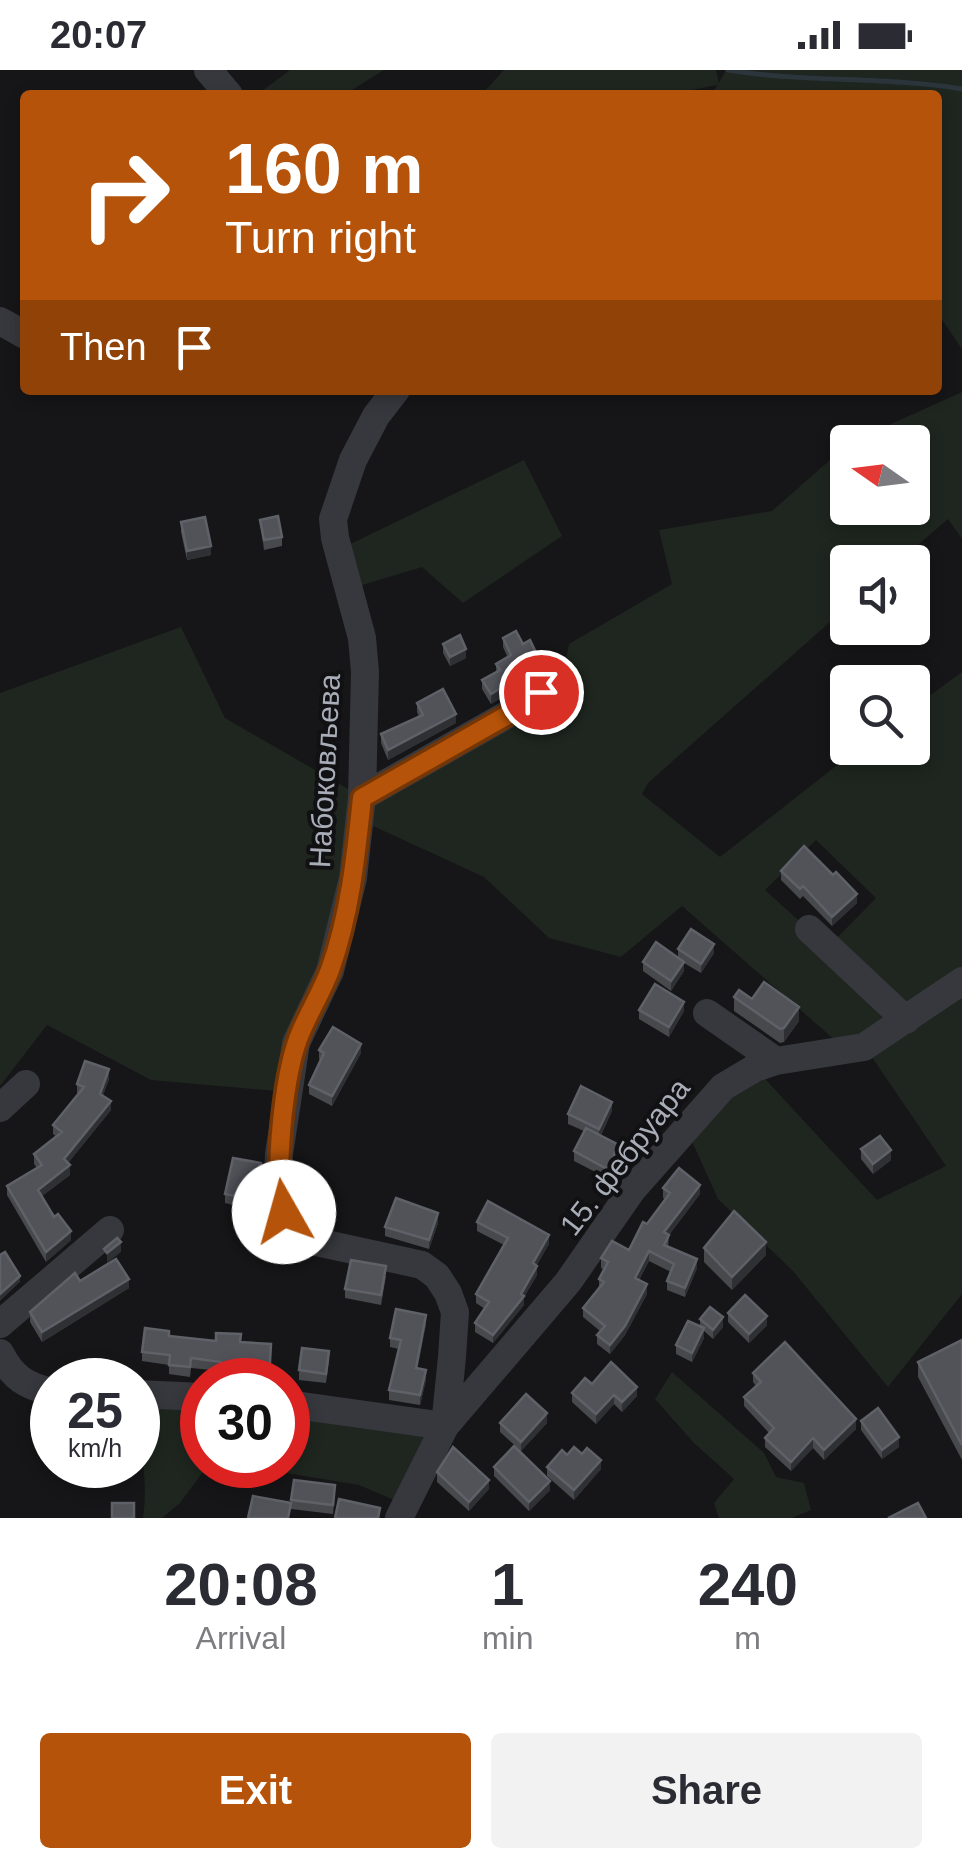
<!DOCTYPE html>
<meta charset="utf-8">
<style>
:root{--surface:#fff;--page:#f2f2f3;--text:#2b2b33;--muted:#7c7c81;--accent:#b45309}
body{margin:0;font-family:Helvetica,sans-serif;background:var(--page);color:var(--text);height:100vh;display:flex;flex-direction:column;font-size:38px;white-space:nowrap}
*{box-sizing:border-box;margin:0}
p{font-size:32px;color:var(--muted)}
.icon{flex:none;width:55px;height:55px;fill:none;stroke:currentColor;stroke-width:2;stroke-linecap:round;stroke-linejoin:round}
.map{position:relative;height:1448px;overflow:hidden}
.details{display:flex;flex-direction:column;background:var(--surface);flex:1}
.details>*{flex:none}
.hud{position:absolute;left:20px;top:20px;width:922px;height:305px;border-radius:10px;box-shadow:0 5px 15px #0003;background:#b45309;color:#fff;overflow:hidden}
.needle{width:65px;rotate:284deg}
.tools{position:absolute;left:830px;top:355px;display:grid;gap:20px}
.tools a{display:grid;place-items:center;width:100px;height:100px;border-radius:10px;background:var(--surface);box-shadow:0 5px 15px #0003;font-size:50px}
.speed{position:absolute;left:30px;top:1288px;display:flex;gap:20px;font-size:50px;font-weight:700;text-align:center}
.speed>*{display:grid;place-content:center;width:130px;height:130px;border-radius:50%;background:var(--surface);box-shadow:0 5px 15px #0003;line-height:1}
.speed small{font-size:25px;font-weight:400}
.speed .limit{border:15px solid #d22;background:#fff;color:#111}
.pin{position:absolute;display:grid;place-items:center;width:85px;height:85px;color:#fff;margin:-42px;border:5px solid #fff;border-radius:50%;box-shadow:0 2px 10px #0007}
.me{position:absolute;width:110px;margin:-55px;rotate:353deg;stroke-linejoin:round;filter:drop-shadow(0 0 8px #0008)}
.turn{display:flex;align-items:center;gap:35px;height:210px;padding:0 40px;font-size:45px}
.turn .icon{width:130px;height:130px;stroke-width:2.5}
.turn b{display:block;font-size:70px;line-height:85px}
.then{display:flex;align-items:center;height:95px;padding:0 40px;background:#0003;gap:20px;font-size:38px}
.eta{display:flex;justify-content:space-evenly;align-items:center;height:170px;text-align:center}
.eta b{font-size:60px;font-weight:600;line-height:70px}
.button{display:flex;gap:20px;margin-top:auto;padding:20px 40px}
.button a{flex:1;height:115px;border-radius:10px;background:var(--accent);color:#fff;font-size:40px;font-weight:600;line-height:115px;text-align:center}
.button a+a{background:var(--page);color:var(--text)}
.status{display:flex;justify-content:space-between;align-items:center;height:70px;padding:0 50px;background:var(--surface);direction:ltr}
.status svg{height:28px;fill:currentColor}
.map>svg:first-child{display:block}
</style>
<div class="status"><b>20:07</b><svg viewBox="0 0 49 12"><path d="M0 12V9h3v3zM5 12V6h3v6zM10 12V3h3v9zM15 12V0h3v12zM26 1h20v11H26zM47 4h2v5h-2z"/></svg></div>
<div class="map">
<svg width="962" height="1448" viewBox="0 0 962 1448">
<rect width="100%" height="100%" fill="#161618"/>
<path fill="#1e261f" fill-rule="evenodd" d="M 290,0 L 384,0 L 344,25 L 269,25 L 262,21 Z
M 504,0 L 716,0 L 719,13 L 726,0 L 962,0 L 962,279 L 938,244 L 938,25 L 713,25 L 717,15 L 666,25 L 481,25 Z
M 962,322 L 962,469 L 948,449 L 898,492 L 848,492 L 847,537 L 649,712 L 642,724 L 720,787 L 859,678 L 912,678 L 913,638 L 962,602 L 962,1224 L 888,1317 L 792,1200 L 718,1129 L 685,1056 L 755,998 L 877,1130 L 946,1096 L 865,977 L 845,979 L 682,836 L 621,887 L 549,868 L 484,807 L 360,750 L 288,1022 L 151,1010 L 47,955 L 0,1016 L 0,623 L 181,557 L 225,648 L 362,727 L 519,638 L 553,657 L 569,574 L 672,514 L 659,460 L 772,441 L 847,375 L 848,438 L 912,438 L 912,372 L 851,372 ZM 816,770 L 876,828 L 828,877 L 765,820 Z
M 524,390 L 562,466 L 463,533 L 422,497 L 349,519 L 338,480 Z
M 672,1302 L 764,1383 L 776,1407 L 804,1413 L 811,1440 L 792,1448 L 719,1448 L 714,1433 L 734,1409 L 694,1373 L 655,1329 Z
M 138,1324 L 202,1327 L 202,1395 L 208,1395 L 180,1433 L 162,1448 L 143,1448 C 149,1407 138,1366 138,1324 Z
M 288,1334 L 445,1356 L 406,1435 L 359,1415 L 238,1395 L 288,1395 Z"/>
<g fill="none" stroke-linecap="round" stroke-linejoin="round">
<path stroke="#2c353c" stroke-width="5" d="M 728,0 C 806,13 884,6 962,19"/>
<path stroke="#37383d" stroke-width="28" d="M 208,0 L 229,25
M 0,251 L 25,265
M 396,320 L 376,346 L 353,390 L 333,449 L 335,468 L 362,568 L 365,602 L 362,727 L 353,808 L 330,901 L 296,973 L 279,1084 L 278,1106 L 284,1142 L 291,1155 L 312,1171 L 422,1195 L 437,1206 L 448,1223 L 455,1242 L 452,1287 L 445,1356 L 399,1448
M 362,727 L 519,638 L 541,622
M 809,859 L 906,950
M 707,943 L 776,991
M 0,1038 L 26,1014
M 0,1254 L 110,1160
M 0,1283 C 13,1308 26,1316 52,1322
M 138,1324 L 202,1327
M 288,1334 L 445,1356
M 446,1355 L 568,1212 L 632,1120 L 723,1017 L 755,998 L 776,991 L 864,977 L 962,911"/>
</g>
<path fill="#47494d" d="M 260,450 L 282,467 L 282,476 L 264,480 Z
M 181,452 L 211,485 L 187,490 L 181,462 Z
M 503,568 L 523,574 L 541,602 L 516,614 L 516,619 L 491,634 L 482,619 L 482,610 L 496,602 L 496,594 L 508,588 L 503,577 Z
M 443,574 L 466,588 L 450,596 L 443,583 Z
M 417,633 L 456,653 L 388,690 L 381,673 L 381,664 L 419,647 L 417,642 Z
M 781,801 L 857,833 L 832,856 L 803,826 L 800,829 L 781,810 Z
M 678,879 L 714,883 L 701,903 L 684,893 L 684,901 L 671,921 L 643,901 L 643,892 L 678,887 Z
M 734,927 L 752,929 L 799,951 L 784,972 L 780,973 L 734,941 Z
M 639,940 L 684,941 L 669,967 L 639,949 Z
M 319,980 L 361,983 L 332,1036 L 309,1024 L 309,1015 L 321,990 L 319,989 Z
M 109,1009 L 103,1025 L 111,1040 L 68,1093 L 70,1105 L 42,1126 L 71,1170 L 46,1192 L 7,1125 L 7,1116 L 37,1098 L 34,1094 L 34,1084 L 57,1067 L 53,1064 L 53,1055 L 78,1024 L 77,1023 L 77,1014 Z
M 612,1041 L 601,1065 L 619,1085 L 607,1108 L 574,1091 L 574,1081 L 584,1061 L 568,1054 L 568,1044 Z
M 861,1079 L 891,1090 L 873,1104 L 861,1089 Z
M 261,1103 L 256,1140 L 225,1133 L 225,1124 Z
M 663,1118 L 700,1124 L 669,1165 L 668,1177 L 697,1198 L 685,1227 L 667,1220 L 667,1211 L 671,1202 L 649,1191 L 639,1210 L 647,1224 L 625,1265 L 610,1284 L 597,1274 L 597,1265 L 600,1261 L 583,1247 L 583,1238 L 599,1218 L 599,1209 L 604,1200 L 601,1198 L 601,1188 L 629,1180 L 665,1129 L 663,1128 Z
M 477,1152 L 549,1174 L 536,1196 L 537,1205 L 524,1227 L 524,1235 L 493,1273 L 475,1262 L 475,1253 L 485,1239 L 476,1233 L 476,1224 L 504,1175 L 477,1161 Z
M 438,1153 L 429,1179 L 385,1166 L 385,1157 Z
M 704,1178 L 766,1185 L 732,1220 L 704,1192 Z
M 386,1206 L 381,1235 L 345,1228 L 345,1219 Z
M 80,1211 L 129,1218 L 42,1272 L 30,1252 L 30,1242 Z
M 728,1243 L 767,1255 L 749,1273 L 728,1252 Z
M 700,1249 L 723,1257 L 713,1269 L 704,1261 L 704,1268 L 692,1292 L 676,1284 L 676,1275 L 700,1257 Z
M 426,1254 L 417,1298 L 426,1310 L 420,1335 L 389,1330 L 389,1320 L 399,1279 L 390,1277 L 390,1268 Z
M 241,1264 L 221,1301 L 191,1298 L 190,1307 L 169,1304 L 169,1295 L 142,1291 L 142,1282 L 216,1271 Z
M 962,1270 L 962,1390 L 918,1307 L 918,1292 Z
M 329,1290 L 326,1313 L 299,1310 L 299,1300 Z
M 753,1303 L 856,1359 L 824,1390 L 813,1378 L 791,1401 L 765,1377 L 765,1368 L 769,1363 L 744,1336 L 744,1327 L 756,1316 L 753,1312 Z
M 592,1314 L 637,1326 L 622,1342 L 614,1334 L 596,1354 L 572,1332 L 572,1323 Z
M 861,1351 L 899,1377 L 882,1389 L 861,1360 Z
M 500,1353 L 547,1353 L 521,1381 L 500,1362 Z
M 567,1385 L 601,1399 L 574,1430 L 547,1406 L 547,1397 Z
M 494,1397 L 550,1420 L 529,1441 L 494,1406 Z
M 437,1402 L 489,1419 L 469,1441 L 437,1412 Z
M 335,1424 L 333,1444 L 291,1439 L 291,1430 Z"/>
<path fill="#2f3033" d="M 211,476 L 211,485 L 187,490 L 187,481 Z
M 466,579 L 466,588 L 450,596 L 450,587 Z
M 541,593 L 541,602 L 516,614 L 516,619 L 491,634 L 491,624 L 514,606 Z
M 456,644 L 456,653 L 388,690 L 388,680 Z
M 857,824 L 857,833 L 832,856 L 832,847 Z
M 714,874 L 714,883 L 701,903 L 701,894 Z
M 684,892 L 684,901 L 671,921 L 671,911 Z
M 684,932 L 684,941 L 669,967 L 669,957 Z
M 799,937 L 799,951 L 784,972 L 784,958 Z
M 361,974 L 361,983 L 332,1036 L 332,1026 Z
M 109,999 L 109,1009 L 100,1033 L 100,1024 Z
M 111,1031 L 111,1040 L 64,1098 L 64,1089 Z
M 612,1032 L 612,1041 L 599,1068 L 599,1059 Z
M 619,1075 L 619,1085 L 607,1108 L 607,1099 Z
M 891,1080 L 891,1090 L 873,1104 L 873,1094 Z
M 70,1095 L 70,1105 L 38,1129 L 38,1120 Z
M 700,1115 L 700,1124 L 664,1171 L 664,1162 Z
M 438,1143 L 438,1153 L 429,1179 L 429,1170 Z
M 71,1161 L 71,1170 L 46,1192 L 46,1182 Z
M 549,1165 L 549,1174 L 533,1202 L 533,1193 Z
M 121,1172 L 121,1182 L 107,1193 L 107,1183 Z
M 766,1172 L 766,1185 L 732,1220 L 732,1207 Z
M 649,1181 L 649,1191 L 635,1217 L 635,1208 Z
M 697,1189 L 697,1198 L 685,1227 L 685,1218 Z
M 537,1196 L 537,1205 L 524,1227 L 524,1235 L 493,1273 L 493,1265 L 521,1224 Z
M 20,1206 L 20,1212 L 0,1231 L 0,1224 Z
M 129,1209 L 129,1218 L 42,1272 L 42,1262 Z
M 647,1214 L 647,1224 L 625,1265 L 610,1284 L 610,1275 Z
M 426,1245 L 426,1254 L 416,1307 L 416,1298 Z
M 767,1246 L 767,1255 L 749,1273 L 749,1264 Z
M 723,1247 L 723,1257 L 713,1269 L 713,1260 Z
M 704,1258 L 704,1268 L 692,1292 L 692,1283 Z
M 426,1300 L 426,1310 L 420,1335 L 420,1325 Z
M 637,1317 L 637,1326 L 622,1342 L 622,1332 Z
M 614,1325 L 614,1334 L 596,1354 L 596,1344 Z
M 547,1343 L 547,1353 L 521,1381 L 521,1372 Z
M 856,1349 L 856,1359 L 824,1390 L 824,1380 Z
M 899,1367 L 899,1377 L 882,1389 L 882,1380 Z
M 813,1368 L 813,1378 L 791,1401 L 791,1392 Z
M 601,1390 L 601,1399 L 574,1430 L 574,1420 Z
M 489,1410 L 489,1419 L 469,1441 L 469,1432 Z
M 550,1411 L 550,1420 L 529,1441 L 529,1432 Z"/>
<path fill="#525359" stroke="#5f6168" stroke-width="2.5" d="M 278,446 L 282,467 L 264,470 L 260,450 Z
M 205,447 L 211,476 L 187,481 L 181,452 Z
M 516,561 L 523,574 L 530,570 L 541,593 L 514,606 L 516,609 L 491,624 L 482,610 L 500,600 L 496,594 L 511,585 L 503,568 Z
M 460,565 L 466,579 L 450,587 L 443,574 Z
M 443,619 L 456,644 L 388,680 L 381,664 L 423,645 L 417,633 Z
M 804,776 L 833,805 L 836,802 L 857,824 L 832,847 L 803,816 L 800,819 L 781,801 Z
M 691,859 L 714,874 L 701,894 L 678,879 Z
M 656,872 L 684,892 L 671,911 L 643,892 Z
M 764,912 L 799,937 L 784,958 L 780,959 L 734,927 L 739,920 L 752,929 Z
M 655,914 L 684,932 L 669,957 L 639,940 Z
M 333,957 L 361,974 L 332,1026 L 309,1015 L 324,983 L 319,980 Z
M 85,991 L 109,999 L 100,1024 L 111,1031 L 64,1089 L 70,1095 L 38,1120 L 54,1147 L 58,1144 L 71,1161 L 46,1182 L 7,1116 L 42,1095 L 34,1084 L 62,1062 L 53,1055 L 84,1017 L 77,1014 Z
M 581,1016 L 612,1032 L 599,1059 L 568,1044 Z
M 586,1058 L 619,1075 L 607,1099 L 574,1081 Z
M 880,1066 L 891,1080 L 873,1094 L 861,1079 Z
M 233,1088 L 261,1093 L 256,1130 L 225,1124 Z
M 679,1098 L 700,1115 L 664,1162 L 669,1165 L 664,1175 L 697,1189 L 685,1218 L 667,1211 L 674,1194 L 649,1181 L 635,1208 L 647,1214 L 625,1256 L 610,1275 L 597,1265 L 605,1256 L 583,1238 L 604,1212 L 599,1209 L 608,1192 L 601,1188 L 612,1171 L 629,1180 L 643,1152 L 647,1154 L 670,1123 L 663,1118 Z
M 396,1128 L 438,1143 L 429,1170 L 385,1157 Z
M 488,1131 L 549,1165 L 533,1193 L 537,1196 L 521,1224 L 524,1226 L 493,1265 L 475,1253 L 489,1232 L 476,1224 L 508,1168 L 477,1152 Z
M 734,1141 L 766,1172 L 732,1207 L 704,1178 Z
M 117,1168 L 121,1172 L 107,1183 L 104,1179 Z
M 5,1182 L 20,1206 L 0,1224 L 0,1185 Z
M 116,1189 L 129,1209 L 42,1262 L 30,1242 L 75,1203 L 80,1211 Z
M 351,1190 L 386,1196 L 381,1225 L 345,1219 Z
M 745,1225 L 767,1246 L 749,1264 L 728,1243 Z
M 710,1237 L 723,1247 L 713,1260 L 700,1249 Z
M 396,1239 L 426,1245 L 416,1298 L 426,1300 L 420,1325 L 389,1320 L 401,1270 L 390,1268 Z
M 688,1251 L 704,1258 L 692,1283 L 676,1275 Z
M 145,1258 L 169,1261 L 169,1266 L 216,1271 L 216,1263 L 241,1264 L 240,1272 L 271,1274 L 269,1310 L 220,1310 L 221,1292 L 191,1288 L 190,1297 L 169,1295 L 170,1285 L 142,1282 Z
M 962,1270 L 962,1375 L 918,1292 Z
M 785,1272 L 856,1349 L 824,1380 L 813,1368 L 791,1392 L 765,1368 L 774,1358 L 744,1327 L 761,1312 L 753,1303 Z
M 302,1278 L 329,1281 L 326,1304 L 299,1300 Z
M 611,1292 L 637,1317 L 622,1332 L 614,1325 L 596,1344 L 572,1323 L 585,1308 L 592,1314 Z
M 526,1324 L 547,1343 L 521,1372 L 500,1353 Z
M 878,1338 L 899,1367 L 882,1380 L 861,1351 Z
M 514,1376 L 550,1411 L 529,1432 L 494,1397 Z
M 453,1377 L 489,1410 L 469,1432 L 437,1402 Z
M 574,1377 L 582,1384 L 587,1378 L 601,1390 L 574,1420 L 547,1397 L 562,1380 L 567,1385 Z
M 294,1410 L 335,1415 L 333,1435 L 291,1430 Z
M 253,1426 L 291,1433 L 288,1448 L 248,1448 Z
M 339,1429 L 380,1438 L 378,1448 L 335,1448 Z
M 112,1433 L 134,1433 L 134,1448 L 112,1448 Z
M 918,1433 L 926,1448 L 888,1448 Z"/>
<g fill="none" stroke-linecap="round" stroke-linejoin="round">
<g stroke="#753606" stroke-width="25">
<path id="route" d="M 284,1142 C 273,1103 284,1008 298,969 C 307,945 321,924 330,900 C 350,845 356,785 362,728 L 520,638 L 541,622"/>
</g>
<use href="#route" stroke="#b45309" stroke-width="18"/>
</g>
<g text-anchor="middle" stroke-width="8" stroke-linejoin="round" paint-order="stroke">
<g font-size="30" fill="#a8adb8" stroke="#111113">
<text transform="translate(325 701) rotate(-87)" y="10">Набоковљева</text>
<text transform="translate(625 1087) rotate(-52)" y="10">15. фебруара</text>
</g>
</g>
</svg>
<div class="tools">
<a><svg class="needle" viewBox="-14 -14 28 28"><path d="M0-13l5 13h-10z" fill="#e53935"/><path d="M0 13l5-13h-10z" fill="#7c7c81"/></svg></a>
<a><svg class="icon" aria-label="sound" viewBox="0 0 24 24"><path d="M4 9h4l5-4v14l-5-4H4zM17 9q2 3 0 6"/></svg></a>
<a><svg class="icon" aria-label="search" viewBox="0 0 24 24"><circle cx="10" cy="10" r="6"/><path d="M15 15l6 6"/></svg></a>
</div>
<div class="speed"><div>25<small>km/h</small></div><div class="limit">30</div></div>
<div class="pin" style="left:541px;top:622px;background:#d93025"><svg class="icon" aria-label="arrive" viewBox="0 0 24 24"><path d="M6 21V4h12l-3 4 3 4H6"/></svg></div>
<svg class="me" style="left:284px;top:1142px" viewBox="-20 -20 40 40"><circle r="19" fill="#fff"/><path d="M0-13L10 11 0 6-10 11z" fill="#b45309"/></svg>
<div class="hud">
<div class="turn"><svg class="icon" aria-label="right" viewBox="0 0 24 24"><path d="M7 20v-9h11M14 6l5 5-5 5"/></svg><div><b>160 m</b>Turn right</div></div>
<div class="then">Then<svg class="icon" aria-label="arrive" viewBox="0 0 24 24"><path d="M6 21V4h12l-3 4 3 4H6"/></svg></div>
</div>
</div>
<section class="details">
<div class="eta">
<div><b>20:08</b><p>Arrival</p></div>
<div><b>1</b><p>min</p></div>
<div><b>240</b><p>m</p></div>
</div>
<div class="button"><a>Exit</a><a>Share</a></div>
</section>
